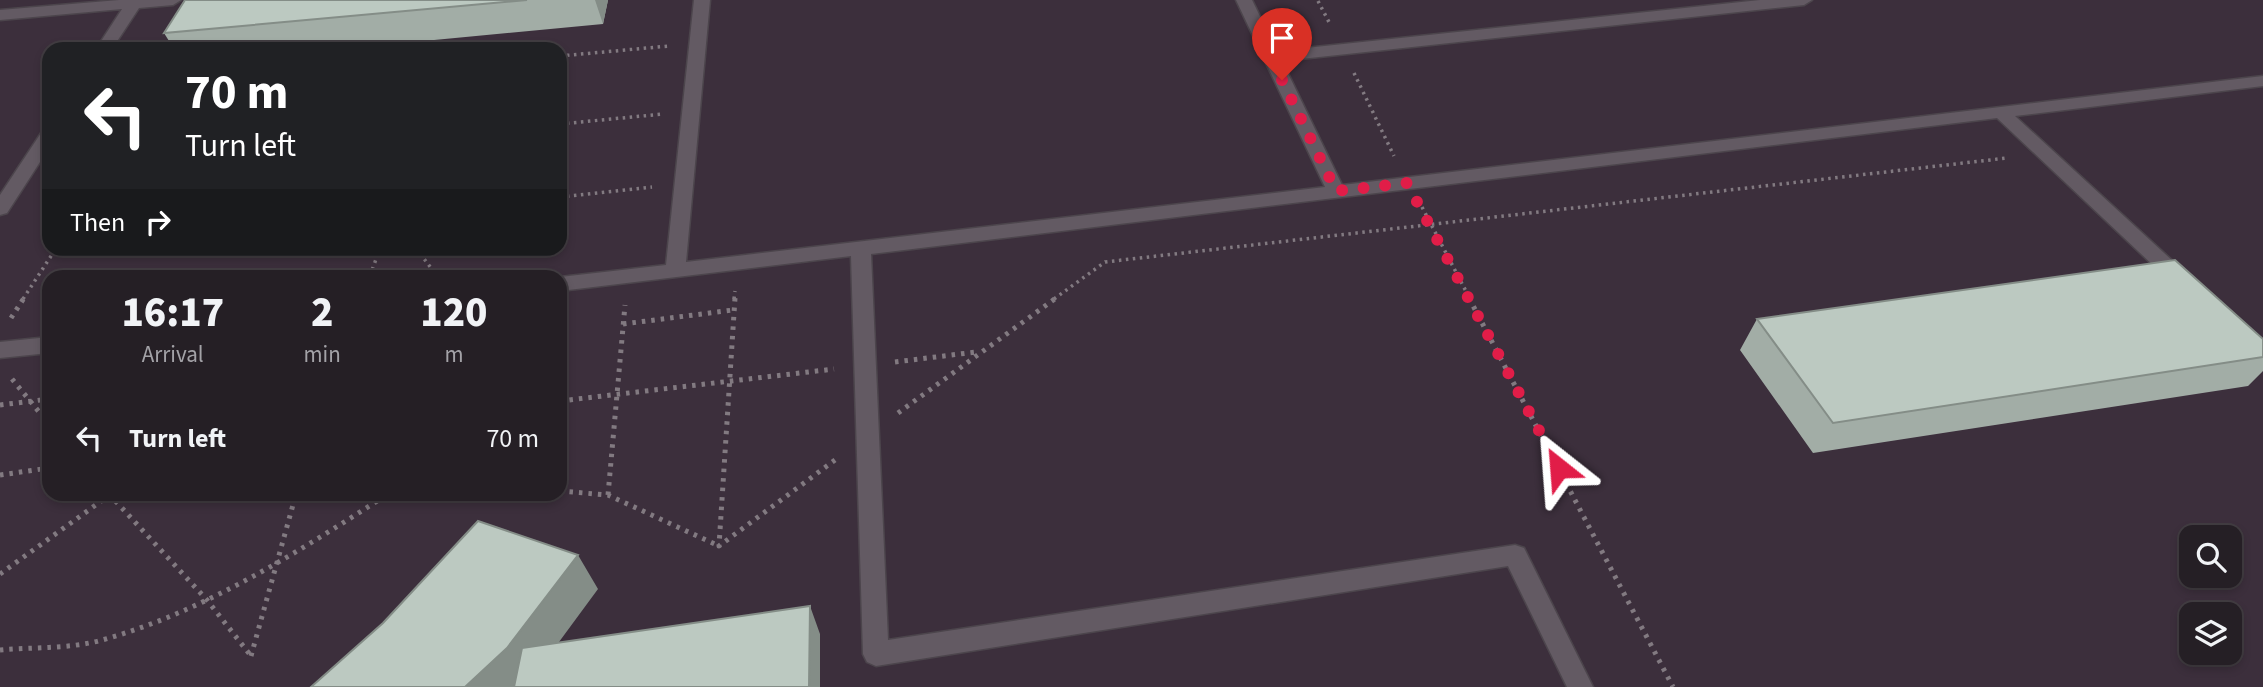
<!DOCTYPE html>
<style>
:root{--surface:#251f25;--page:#312c32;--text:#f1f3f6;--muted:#a3a2a7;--line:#423d42}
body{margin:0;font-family:"Source Sans 3",sans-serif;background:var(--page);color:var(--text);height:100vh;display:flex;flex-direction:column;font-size:26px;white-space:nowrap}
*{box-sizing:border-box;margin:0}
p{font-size:23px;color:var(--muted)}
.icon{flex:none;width:38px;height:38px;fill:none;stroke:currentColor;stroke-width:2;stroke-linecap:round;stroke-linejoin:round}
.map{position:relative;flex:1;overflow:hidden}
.side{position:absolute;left:42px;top:270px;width:525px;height:231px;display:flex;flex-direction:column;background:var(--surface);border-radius:21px;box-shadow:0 4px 10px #0003,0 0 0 2px var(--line)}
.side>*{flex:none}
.banner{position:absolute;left:42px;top:42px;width:525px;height:214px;border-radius:21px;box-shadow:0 4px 10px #0003,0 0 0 2px var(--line);background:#202124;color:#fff;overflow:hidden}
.tools{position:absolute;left:2179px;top:525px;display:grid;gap:14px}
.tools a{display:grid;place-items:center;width:63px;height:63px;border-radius:14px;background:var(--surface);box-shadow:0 4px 10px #0003,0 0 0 2px var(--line);font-size:35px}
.pin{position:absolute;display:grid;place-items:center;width:60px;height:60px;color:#fff;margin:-72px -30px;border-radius:50% 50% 50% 0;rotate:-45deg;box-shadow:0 0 7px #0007}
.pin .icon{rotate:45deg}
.me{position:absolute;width:77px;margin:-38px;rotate:332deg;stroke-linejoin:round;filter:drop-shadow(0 0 5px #0008)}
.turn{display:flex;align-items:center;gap:24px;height:147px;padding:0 28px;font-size:32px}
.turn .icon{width:91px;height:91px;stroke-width:2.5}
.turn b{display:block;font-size:49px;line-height:60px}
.then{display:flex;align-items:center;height:66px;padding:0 28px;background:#0003;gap:14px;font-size:26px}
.eta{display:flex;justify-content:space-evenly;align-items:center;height:119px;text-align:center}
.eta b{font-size:42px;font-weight:800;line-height:49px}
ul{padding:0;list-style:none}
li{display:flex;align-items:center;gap:21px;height:98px;padding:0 28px}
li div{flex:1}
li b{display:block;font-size:26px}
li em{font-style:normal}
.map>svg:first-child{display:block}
</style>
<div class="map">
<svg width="2263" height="687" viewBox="0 0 2263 687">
<rect width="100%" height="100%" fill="#312931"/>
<path fill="#3c2f3c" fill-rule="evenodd" d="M 0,0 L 2263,0 L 2263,687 L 0,687 ZM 49,49 L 560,49 L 560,248 L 49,248 ZM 49,276 L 560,276 L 560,494 L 49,494 ZM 2191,537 L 2230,537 L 2230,576 L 2191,576 ZM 2191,614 L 2230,614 L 2230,653 L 2191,653 Z"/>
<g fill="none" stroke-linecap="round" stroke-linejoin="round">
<g stroke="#4c454c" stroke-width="3">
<path id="lane" d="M 119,0 L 181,0 L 173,5 L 139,8 L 112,49 L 96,49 L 122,9 L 0,20 L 0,10 Z
M 694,0 L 710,0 L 686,262 L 1325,187 L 1236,0 L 1252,0 L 1277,51 L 1760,0 L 1812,0 L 1804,5 L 1282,61 L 1342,185 L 2263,76 L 2263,86 L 2015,116 L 2188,275 L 2191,280 L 2181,287 L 2174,285 L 1997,118 L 871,254 L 888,640 L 1515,545 L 1524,548 L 1593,687 L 1567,687 L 1508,566 L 876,666 L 867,662 L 863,654 L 851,256 L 560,291 L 560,277 L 666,265 Z
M 49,129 L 49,148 L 7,213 L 0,215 L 0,195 L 43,130 Z
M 49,337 L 49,353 L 0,358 L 0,342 Z"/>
</g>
<path stroke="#827a81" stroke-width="3.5" stroke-dasharray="2.5 4.5" stroke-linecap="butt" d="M 1318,1 L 1330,24
M 560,56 L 669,46
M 1354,73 L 1394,156
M 560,124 L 663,114
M 560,197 L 652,187
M 1422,207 L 1470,299
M 416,248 L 437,276
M 370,276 L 380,248
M 23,299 L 53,253 L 97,248
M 734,299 L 735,291
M 1054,299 L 1105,262 L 2007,158"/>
<path stroke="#827a81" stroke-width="5" stroke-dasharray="3.5 6" stroke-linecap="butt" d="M 735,298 L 719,546 L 835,460
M 1469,298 L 1673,687
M 11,318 L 24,298
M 623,324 L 733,310
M 895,362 L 976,352
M 12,379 L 49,424
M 560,401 L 834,369
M 0,405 L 49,399
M 898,413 L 1056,298
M 0,475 L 49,468
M 560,491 L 608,495 L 719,546
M 109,494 L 207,600 L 251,656
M 608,495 L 625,305
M 0,574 L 111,494
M 0,650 C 32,647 71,649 102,640 C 206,611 298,552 388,494
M 251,656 L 296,494"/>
<use href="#lane" fill="#635a63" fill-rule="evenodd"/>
</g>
<path fill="#a2ada6" d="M 185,0 L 608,0 L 603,24 L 340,49 L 174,49 L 164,33 Z
M 1757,319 L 2263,339 L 2263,371 L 2248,386 L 1813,453 L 1740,350 Z"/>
<path fill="#848d87" d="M 595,0 L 608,0 L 603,24 Z
M 578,555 L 598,589 L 531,680 L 523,687 L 465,687 Z
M 810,606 L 820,634 L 820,687 L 809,687 Z"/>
<path fill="#bcc9c1" stroke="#848d87" stroke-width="2" d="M 185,0 L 527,0 L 164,33 Z
M 2175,260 L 2263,339 L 2263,357 L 1833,423 L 1757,319 Z
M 478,521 L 578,555 L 507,648 L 465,687 L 311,687 L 383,623 Z
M 810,606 L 809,687 L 514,687 L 522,648 Z"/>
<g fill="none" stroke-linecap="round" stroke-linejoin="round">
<path stroke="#e11d48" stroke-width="12" stroke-dasharray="0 21.6" d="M 1282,80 L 1336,191 L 1407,183 L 1559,468"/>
</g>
</svg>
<div class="tools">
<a><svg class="icon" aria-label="search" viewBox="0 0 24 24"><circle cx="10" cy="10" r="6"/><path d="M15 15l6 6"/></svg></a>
<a><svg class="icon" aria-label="layers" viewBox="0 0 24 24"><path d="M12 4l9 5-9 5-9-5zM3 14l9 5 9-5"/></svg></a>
</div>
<div class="pin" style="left:1282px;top:80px;background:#d93025"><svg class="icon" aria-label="arrive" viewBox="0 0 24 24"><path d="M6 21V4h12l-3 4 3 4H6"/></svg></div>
<svg class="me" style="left:1559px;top:468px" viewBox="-20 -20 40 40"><path d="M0-17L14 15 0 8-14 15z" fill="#e11d48" stroke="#fff" stroke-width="4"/></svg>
<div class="banner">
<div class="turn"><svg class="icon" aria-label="left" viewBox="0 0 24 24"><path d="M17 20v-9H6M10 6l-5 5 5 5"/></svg><div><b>70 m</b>Turn left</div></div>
<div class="then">Then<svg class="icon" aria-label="right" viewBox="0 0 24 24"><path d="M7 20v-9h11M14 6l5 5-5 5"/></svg></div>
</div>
<section class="side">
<div class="eta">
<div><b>16:17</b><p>Arrival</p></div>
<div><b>2</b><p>min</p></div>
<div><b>120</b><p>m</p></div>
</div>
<ul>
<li><svg class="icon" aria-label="left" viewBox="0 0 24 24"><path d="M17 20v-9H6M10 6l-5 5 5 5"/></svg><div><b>Turn left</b></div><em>70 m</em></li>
</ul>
</section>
</div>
